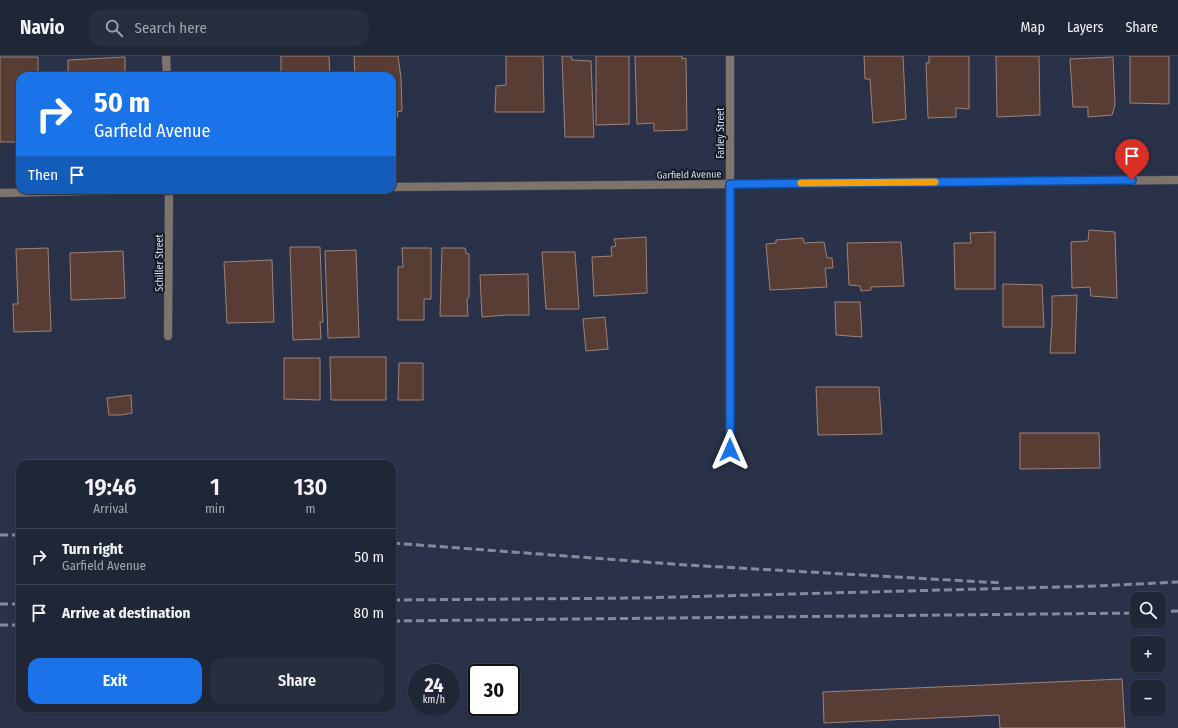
<!DOCTYPE html>
<meta charset="utf-8">
<style>
:root{--surface:#1f2636;--page:#272e3e;--text:#f1f3f6;--muted:#a1a5ad;--line:#3c4351;--accent:#1a73e8}
body{margin:0;font-family:"Fira Sans Condensed",sans-serif;background:var(--page);color:var(--text);height:100vh;display:flex;flex-direction:column;font-size:15px;white-space:nowrap}
*{box-sizing:border-box;margin:0}
p{font-size:13px;color:var(--muted)}
.icon{flex:none;width:22px;height:22px;fill:none;stroke:currentColor;stroke-width:2;stroke-linecap:round;stroke-linejoin:round}
.map{position:relative;flex:1;overflow:hidden}
.sheet{position:absolute;left:16px;top:404px;width:380px;height:252px;display:flex;flex-direction:column;background:var(--surface);border-radius:12px;box-shadow:0 1px 3px #0004,0 0 0 1px var(--line)}
.sheet>*{flex:none}
.banner{position:absolute;left:16px;top:16px;width:380px;height:122px;border-radius:12px;box-shadow:0 1px 3px #0004,0 0 0 1px var(--line);background:#1a73e8;color:#fff;overflow:hidden}
.tools{position:absolute;left:1130px;top:536px;display:grid;gap:8px}
.tools a{display:grid;place-items:center;width:36px;height:36px;border-radius:8px;background:var(--surface);box-shadow:0 1px 3px #0004,0 0 0 1px var(--line);font-size:20px}
.speed{position:absolute;left:408px;top:608px;display:flex;gap:8px;font-size:20px;font-weight:700;text-align:center}
.speed>*{display:grid;place-content:center;width:52px;height:52px;border-radius:50%;background:var(--surface);box-shadow:0 1px 3px #0004,0 0 0 1px var(--line);line-height:1}
.speed small{font-size:10px;font-weight:400}
.speed .limit{border:2px solid #111;border-radius:6px;background:#fff;color:#111}
.pin{position:absolute;display:grid;place-items:center;width:34px;height:34px;color:#fff;margin:-41px -17px;border-radius:50% 50% 50% 0;rotate:-45deg;box-shadow:0 0 4px #0007}
.pin .icon{rotate:45deg}
.me{position:absolute;width:44px;margin:-22px;rotate:0deg;stroke-linejoin:round;filter:drop-shadow(0 0 3px #0008)}
.turn{display:flex;align-items:center;gap:14px;height:84px;padding:0 12px;font-size:18px}
.turn .icon{width:52px;height:52px;stroke-width:2.5}
.turn b{display:block;font-size:28px;line-height:34px}
.then{display:flex;align-items:center;height:38px;padding:0 12px;background:#0003;gap:8px;font-size:15px}
.eta{display:flex;justify-content:space-evenly;align-items:center;height:68px;text-align:center}
.eta b{font-size:24px;font-weight:600;line-height:28px}
.action{display:flex;gap:8px;margin-top:auto;padding:8px 12px}
.action a{flex:1;height:46px;border-radius:12px;background:var(--accent);color:#fff;font-size:16px;font-weight:600;line-height:46px;text-align:center}
.action a+a{background:var(--page);color:var(--text)}
ul{padding:0;list-style:none}
li{display:flex;align-items:center;gap:12px;height:56px;padding:0 12px;border-top:1px solid var(--line)}
li div{flex:1}
li b{display:block;font-size:15px}
li em{font-style:normal}
header{display:flex;align-items:center;gap:24px;box-sizing:border-box;height:56px;padding:0 20px;background:var(--surface);border-bottom:1px solid var(--line)}
header strong{font-size:19px}
nav{display:flex;gap:22px;margin-inline-start:auto;font-size:14px}
.search{width:280px;height:36px;background:var(--page);display:flex;align-items:center;gap:10px;box-sizing:border-box;padding:0 14px;border-radius:12px;color:var(--muted);font-size:15px}
.map>svg:first-child{display:block}
</style>
<header>
<strong>Navio</strong>
<div class="search"><svg class="icon" aria-label="search" viewBox="0 0 24 24"><circle cx="10" cy="10" r="6"/><path d="M15 15l6 6"/></svg>Search here</div>
<nav><a>Map</a><a>Layers</a><a>Share</a></nav>
</header>
<div class="map">
<svg width="1178" height="672" viewBox="0 0 1178 672">
<rect width="100%" height="100%" fill="#293248"/>
<path fill="#573d34" stroke="#a08278" d="M 281,0 L 329,0 L 330,20 L 281,20 Z
M 354,0 L 398,0 L 401,22 L 402,55 L 397,56 L 398,61 L 392,61 L 392,20 L 355,20 Z
M 506,0 L 543,0 L 544,56 L 495,56 L 496,30 L 506,29 Z
M 562,0 L 571,0 L 572,4 L 591,5 L 594,81 L 565,81 Z
M 596,0 L 629,0 L 629,68 L 596,69 Z
M 635,0 L 682,0 L 682,3 L 686,2 L 687,74 L 654,75 L 654,67 L 637,68 Z
M 864,0 L 903,0 L 906,63 L 873,67 L 870,23 L 865,23 Z
M 929,0 L 969,0 L 969,53 L 956,52 L 956,61 L 928,62 L 926,7 L 929,7 Z
M 996,0 L 1039,0 L 1040,59 L 997,61 Z
M 1130,0 L 1169,0 L 1169,48 L 1130,47 Z
M 0,1 L 38,1 L 38,20 L 20,20 L 20,86 L 0,86 Z
M 125,1 L 125,20 L 68,20 L 68,4 Z
M 1113,1 L 1115,49 L 1112,59 L 1088,61 L 1088,51 L 1073,51 L 1070,3 Z
M 1089,174 L 1115,176 L 1117,242 L 1091,240 L 1090,231 L 1072,232 L 1071,186 L 1088,185 Z
M 995,176 L 995,233 L 955,233 L 954,187 L 971,187 L 970,177 Z
M 646,181 L 647,237 L 594,240 L 592,201 L 612,200 L 611,191 L 616,190 L 614,183 Z
M 803,182 L 804,187 L 824,186 L 827,202 L 832,202 L 833,212 L 825,212 L 827,231 L 770,234 L 766,188 L 776,187 L 776,184 Z
M 901,186 L 904,230 L 871,231 L 871,234 L 861,235 L 860,230 L 849,229 L 847,187 Z
M 290,191 L 320,191 L 323,266 L 320,266 L 321,283 L 293,284 Z
M 48,192 L 51,275 L 14,276 L 13,248 L 18,248 L 16,193 Z
M 402,192 L 431,192 L 431,243 L 424,243 L 424,264 L 398,264 L 398,211 L 403,211 Z
M 442,192 L 465,192 L 466,197 L 469,198 L 469,241 L 467,243 L 468,260 L 440,260 Z
M 356,194 L 359,281 L 328,282 L 325,195 Z
M 123,195 L 125,242 L 71,244 L 70,197 Z
M 542,196 L 575,196 L 579,253 L 546,253 Z
M 272,204 L 274,266 L 227,267 L 224,206 Z
M 528,218 L 529,259 L 506,259 L 482,261 L 480,219 Z
M 1003,228 L 1042,229 L 1044,271 L 1003,271 Z
M 1077,239 L 1075,297 L 1050,297 L 1052,268 L 1052,240 Z
M 835,246 L 860,246 L 862,281 L 836,279 Z
M 605,261 L 608,293 L 586,295 L 583,263 Z
M 330,301 L 386,301 L 386,344 L 331,344 Z
M 284,302 L 320,302 L 320,344 L 284,343 Z
M 399,307 L 423,307 L 423,344 L 398,344 Z
M 816,331 L 879,331 L 882,378 L 818,379 Z
M 131,339 L 132,357 L 121,359 L 109,359 L 107,342 Z
M 1020,377 L 1099,377 L 1100,412 L 1020,413 Z
M 1122,623 L 1125,672 L 1000,672 L 999,659 L 824,667 L 823,636 Z"/>
<g fill="none" stroke-linecap="round" stroke-linejoin="round">
<g stroke="#454d62" stroke-width="9">
<path id="street" d="M 166,0 L 167,20
M 730,0 L 730,394
M 392,131 L 1178,124
M 0,137 L 137,134
M 168,280 L 169,134"/>
</g>
<use href="#street" stroke="#7e746b" stroke-width="8"/>
<path stroke="#848b9d" stroke-width="3" stroke-dasharray="8 4" stroke-linecap="butt" d="M 0,479 L 20,479
M 392,487 L 686,509 L 1002,527
M 392,544 L 639,542 L 1096,530 L 1178,526
M 0,548 L 20,548
M 1159,556 L 1178,555
M 392,565 L 1137,557
M 0,569 L 20,569"/>
</g>
<g fill="none" stroke-linecap="round" stroke-linejoin="round">
<g stroke="#114b97" stroke-width="10">
<path id="route" d="M 730,394 L 730,128 L 1132,124"/>
</g>
<use href="#route" stroke="#1a73e8" stroke-width="7"/>
<path stroke="#f59e0b" stroke-width="7" d="M 801,127 L 935,126"/>
</g>
<g text-anchor="middle" stroke-width="4" stroke-linejoin="round" paint-order="stroke">
<g font-size="10" fill="#d7ddeb" stroke="#161a24">
<text transform="translate(720 77) rotate(-90)" y="4">Farley Street</text>
<text transform="translate(689 118) rotate(-1)" y="4">Garfield Avenue</text>
<text transform="translate(159 207) rotate(-90)" y="4">Schiller Street</text>
</g>
</g>
</svg>
<div class="tools">
<a><svg class="icon" aria-label="search" viewBox="0 0 24 24"><circle cx="10" cy="10" r="6"/><path d="M15 15l6 6"/></svg></a>
<a>+</a>
<a>−</a>
</div>
<div class="speed"><div>24<small>km/h</small></div><div class="limit">30</div></div>
<div class="pin" style="left:1132px;top:124px;background:#d93025"><svg class="icon" aria-label="arrive" viewBox="0 0 24 24"><path d="M6 21V4h12l-3 4 3 4H6"/></svg></div>
<svg class="me" style="left:730px;top:394px" viewBox="-20 -20 40 40"><path d="M0-17L14 15 0 8-14 15z" fill="#1a73e8" stroke="#fff" stroke-width="4"/></svg>
<div class="banner">
<div class="turn"><svg class="icon" aria-label="right" viewBox="0 0 24 24"><path d="M7 20v-9h11M14 6l5 5-5 5"/></svg><div><b>50 m</b>Garfield Avenue</div></div>
<div class="then">Then<svg class="icon" aria-label="arrive" viewBox="0 0 24 24"><path d="M6 21V4h12l-3 4 3 4H6"/></svg></div>
</div>
<section class="sheet">
<div class="eta">
<div><b>19:46</b><p>Arrival</p></div>
<div><b>1</b><p>min</p></div>
<div><b>130</b><p>m</p></div>
</div>
<ul>
<li><svg class="icon" aria-label="right" viewBox="0 0 24 24"><path d="M7 20v-9h11M14 6l5 5-5 5"/></svg><div><b>Turn right</b><p>Garfield Avenue</p></div><em>50 m</em></li>
<li><svg class="icon" aria-label="arrive" viewBox="0 0 24 24"><path d="M6 21V4h12l-3 4 3 4H6"/></svg><div><b>Arrive at destination</b></div><em>80 m</em></li>
</ul>
<div class="action"><a>Exit</a><a>Share</a></div>
</section>
</div>
